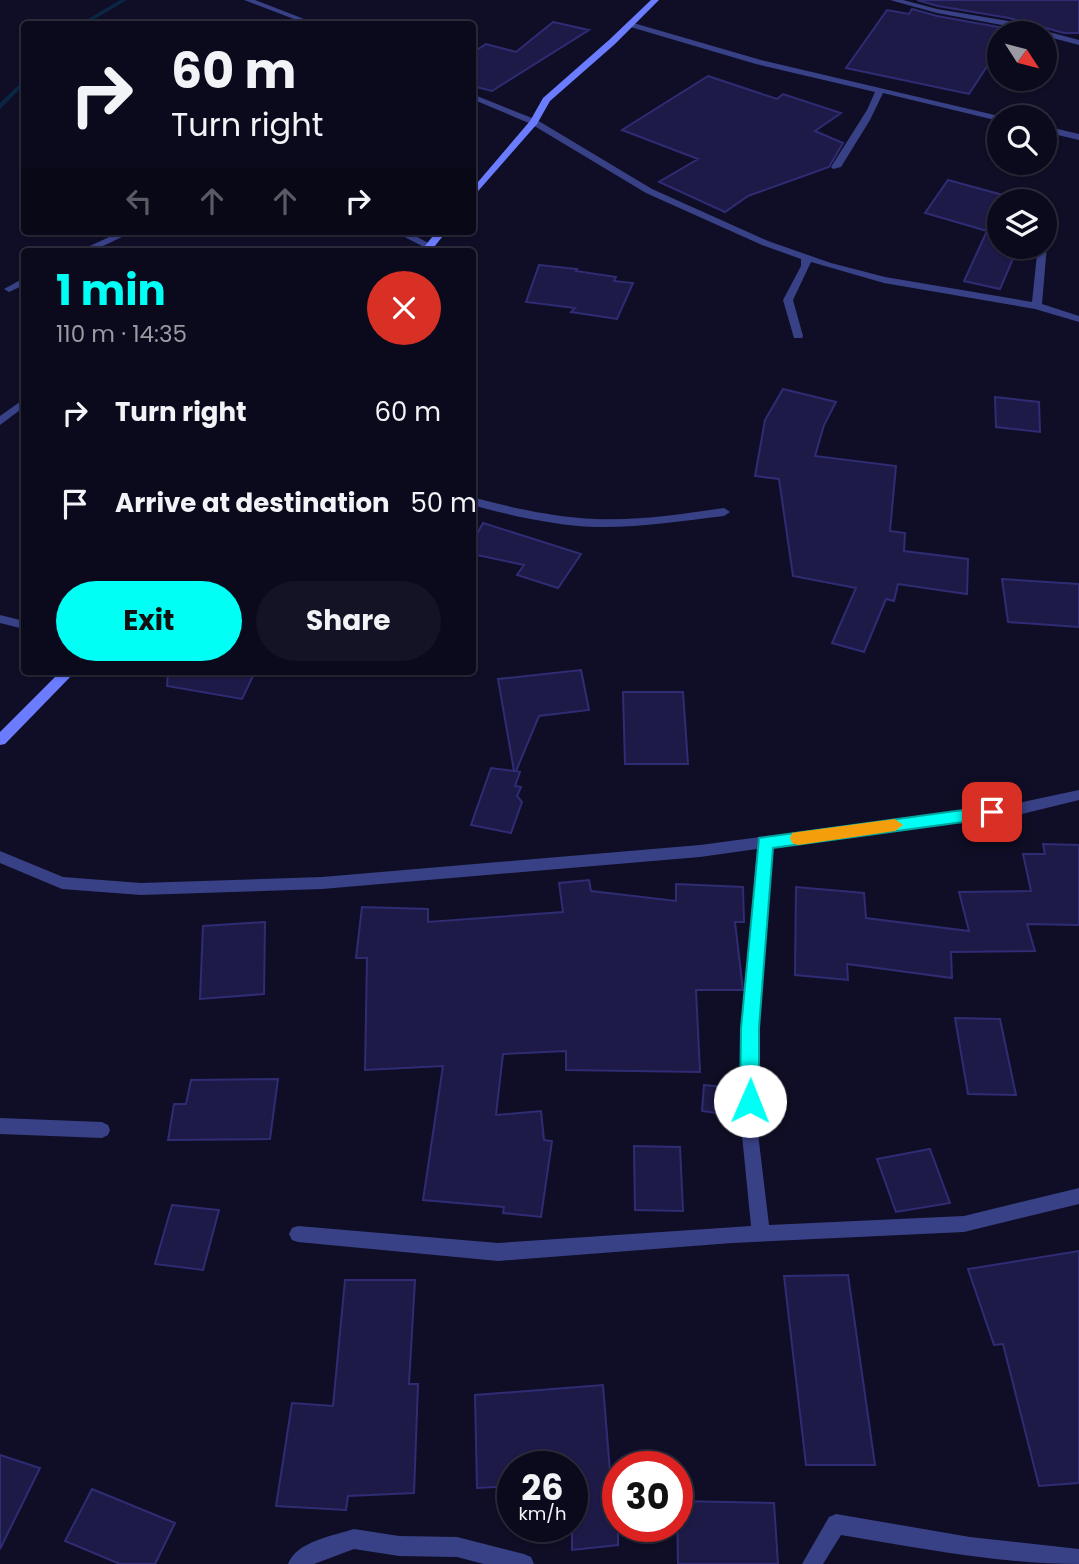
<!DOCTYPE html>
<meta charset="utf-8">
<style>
:root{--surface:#0b0a1c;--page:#141325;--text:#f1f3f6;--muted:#9a9aa3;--line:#2b2b3b;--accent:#00fff4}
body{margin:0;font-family:Poppins,sans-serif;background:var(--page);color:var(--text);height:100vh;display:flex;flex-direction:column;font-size:26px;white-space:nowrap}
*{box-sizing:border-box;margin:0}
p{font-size:23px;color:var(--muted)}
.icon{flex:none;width:38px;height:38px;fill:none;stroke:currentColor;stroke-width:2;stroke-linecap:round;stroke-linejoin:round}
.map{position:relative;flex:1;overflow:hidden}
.drawer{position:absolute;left:21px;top:248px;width:455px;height:427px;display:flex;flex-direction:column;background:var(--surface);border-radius:7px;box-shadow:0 2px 5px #0004,0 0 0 2px var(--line)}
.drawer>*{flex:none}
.hud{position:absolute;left:21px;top:21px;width:455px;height:214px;border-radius:7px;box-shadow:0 2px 5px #0004,0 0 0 2px var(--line);background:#0b0a1c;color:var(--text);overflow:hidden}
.needle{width:46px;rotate:126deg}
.buttons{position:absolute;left:987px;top:21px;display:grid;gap:14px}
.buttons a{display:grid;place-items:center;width:70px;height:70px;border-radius:50%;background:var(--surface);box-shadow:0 2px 5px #0004,0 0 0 2px var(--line);font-size:35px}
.speed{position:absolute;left:497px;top:1451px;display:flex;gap:14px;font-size:35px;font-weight:700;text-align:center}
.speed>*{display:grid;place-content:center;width:91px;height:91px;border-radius:50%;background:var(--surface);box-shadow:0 2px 5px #0004,0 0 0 2px var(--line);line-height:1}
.speed small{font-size:18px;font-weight:400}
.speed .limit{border:10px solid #d22;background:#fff;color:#111}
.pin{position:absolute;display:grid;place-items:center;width:60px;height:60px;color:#fff;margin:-30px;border-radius:14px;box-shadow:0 4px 10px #0006}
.me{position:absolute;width:77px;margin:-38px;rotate:1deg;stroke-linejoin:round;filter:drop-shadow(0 0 5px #0008)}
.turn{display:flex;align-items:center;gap:24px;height:147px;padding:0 35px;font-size:32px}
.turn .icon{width:91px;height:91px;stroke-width:2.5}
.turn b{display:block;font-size:49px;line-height:60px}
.lanes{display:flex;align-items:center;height:66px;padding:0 35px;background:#0003;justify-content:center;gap:35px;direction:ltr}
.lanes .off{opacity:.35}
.round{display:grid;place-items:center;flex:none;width:74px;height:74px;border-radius:37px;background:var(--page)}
.overview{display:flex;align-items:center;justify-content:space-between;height:119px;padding:0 35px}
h1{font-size:42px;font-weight:700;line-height:52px;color:var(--accent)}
.action{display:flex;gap:14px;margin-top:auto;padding:14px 35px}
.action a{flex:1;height:80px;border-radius:42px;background:var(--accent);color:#111;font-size:28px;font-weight:700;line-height:80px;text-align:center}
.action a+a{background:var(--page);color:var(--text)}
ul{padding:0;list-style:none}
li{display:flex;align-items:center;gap:21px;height:91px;padding:0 35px}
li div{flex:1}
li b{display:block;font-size:26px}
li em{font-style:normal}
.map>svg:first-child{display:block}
</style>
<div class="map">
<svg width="1079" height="1564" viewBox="0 0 1079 1564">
<rect width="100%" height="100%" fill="#0f0e26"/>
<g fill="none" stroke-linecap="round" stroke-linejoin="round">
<path fill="#092745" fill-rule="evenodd" d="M 120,0 L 127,0 L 86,24 L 80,24 Z
M 24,80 L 24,85 L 0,109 L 0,103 Z"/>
</g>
<path fill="#1d1a48" stroke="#302c74" stroke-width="2" d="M 917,0 L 1079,0 L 1079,33 L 1064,33 L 1009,18 L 938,6 Z
M 912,9 L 937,16 L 1032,33 L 999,33 L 999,48 L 969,94 L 846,68 L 887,10 L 909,14 Z
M 553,22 L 589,30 L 492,91 L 472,86 L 472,53 L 486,44 L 516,52 Z
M 708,76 L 777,99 L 783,94 L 841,113 L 815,131 L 843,143 L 829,167 L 748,196 L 725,212 L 659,182 L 698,159 L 622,130 Z
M 948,180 L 1025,201 L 999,201 L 999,247 L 1018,247 L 1000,289 L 964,281 L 987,231 L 925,213 Z
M 539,265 L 577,269 L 576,271 L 616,277 L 614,281 L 633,283 L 617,319 L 571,312 L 575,308 L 526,302 Z
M 783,389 L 836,402 L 824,425 L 815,456 L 896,466 L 890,531 L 905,533 L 904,551 L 968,559 L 967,594 L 898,584 L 894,601 L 886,599 L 864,652 L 832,643 L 856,588 L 793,576 L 779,479 L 755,476 L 765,420 Z
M 995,397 L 1039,402 L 1040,432 L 996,427 Z
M 483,523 L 581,554 L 558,588 L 517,575 L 524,565 L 472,554 L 472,543 Z
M 1002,579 L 1079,584 L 1079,627 L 1008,622 Z
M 581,670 L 589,710 L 539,716 L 516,771 L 520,772 L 515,786 L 521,787 L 517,796 L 522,802 L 511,833 L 471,825 L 491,768 L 514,771 L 498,679 Z
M 168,672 L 255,672 L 242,699 L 167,686 Z
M 623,692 L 683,692 L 688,764 L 625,764 Z
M 1043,844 L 1079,845 L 1079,925 L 1027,924 L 1035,951 L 951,952 L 952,978 L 847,964 L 848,980 L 795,975 L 796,887 L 864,893 L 866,918 L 969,931 L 959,892 L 1031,891 L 1023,854 L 1045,854 Z
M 589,880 L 591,891 L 676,901 L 676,884 L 743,887 L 744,922 L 735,922 L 743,990 L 696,990 L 700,1072 L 566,1070 L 566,1051 L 503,1054 L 496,1115 L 541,1111 L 544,1140 L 552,1141 L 541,1217 L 503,1213 L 504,1207 L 423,1200 L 443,1066 L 365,1070 L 367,958 L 356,958 L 362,907 L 428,909 L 428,922 L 563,912 L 559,883 Z
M 265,922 L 264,994 L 200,999 L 203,926 Z
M 955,1018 L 1000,1019 L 1016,1095 L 968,1094 Z
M 278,1079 L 270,1139 L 168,1140 L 174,1104 L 186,1104 L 191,1080 Z
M 704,1085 L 733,1088 L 731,1115 L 702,1111 Z
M 634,1146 L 680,1147 L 683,1211 L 635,1210 Z
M 930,1149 L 950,1203 L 896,1212 L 877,1159 Z
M 172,1205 L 219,1210 L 203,1270 L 155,1264 Z
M 1079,1251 L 1079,1483 L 1039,1486 L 1003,1344 L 994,1345 L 968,1269 Z
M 848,1275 L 875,1465 L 806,1465 L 784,1276 Z
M 345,1280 L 415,1280 L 409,1384 L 418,1384 L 414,1493 L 348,1496 L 346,1510 L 276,1506 L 292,1403 L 333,1406 Z
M 603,1385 L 613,1509 L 618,1508 L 618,1545 L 572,1550 L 572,1466 L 513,1466 L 513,1486 L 477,1488 L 475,1395 Z
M 0,1455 L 40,1468 L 0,1549 Z
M 92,1489 L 175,1523 L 155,1564 L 120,1564 L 65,1541 Z
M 677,1501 L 774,1503 L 778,1564 L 678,1564 Z"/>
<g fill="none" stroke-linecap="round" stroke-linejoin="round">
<path fill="#384186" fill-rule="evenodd" d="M 244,0 L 255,0 L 317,24 L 307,24 Z
M 890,0 L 903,0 L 937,9 L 1008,21 L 1079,40 L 1079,45 L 1045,36 L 1045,33 L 937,13 Z
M 630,22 L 761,60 L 1003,117 L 999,117 L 999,121 L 883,93 L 870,120 L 841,167 L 833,169 L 831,167 L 867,110 L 875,92 L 756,64 L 627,26 L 626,24 Z
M 472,94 L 537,120 L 652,189 L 768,241 L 831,263 L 885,277 L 1032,302 L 1037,254 L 1039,247 L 1047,245 L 1042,304 L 1079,316 L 1079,322 L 1035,309 L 884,283 L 811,262 L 793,300 L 803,336 L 802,338 L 794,338 L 783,300 L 801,266 L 801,259 L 762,245 L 646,193 L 531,124 L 472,99 Z
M 1045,126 L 1079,134 L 1079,140 L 1045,132 Z
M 122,231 L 135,231 L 90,252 L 77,252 Z
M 393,231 L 406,231 L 434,246 L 426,248 Z
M 24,278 L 24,285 L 9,292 L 4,289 Z
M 24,399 L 24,407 L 0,425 L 0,416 Z
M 472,497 C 512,508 553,517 595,519 C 638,521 681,514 724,508 L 730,512 L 724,516 C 681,521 638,528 595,527 C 553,525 512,516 472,505 Z
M 0,615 L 24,621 L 24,629 L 0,623 Z
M 1079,790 L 1079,800 L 1018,815 L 772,847 L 758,1028 L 757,1125 L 769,1225 L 964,1216 L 1079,1188 L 1079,1204 L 964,1232 L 732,1243 L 498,1261 L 298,1242 L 292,1240 L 289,1234 L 292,1228 L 298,1226 L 498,1243 L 751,1226 L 741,1125 L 742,1028 L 757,849 L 700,857 L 322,889 L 141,895 L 62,889 L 0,863 L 0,851 L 63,877 L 141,883 L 322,877 L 700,845 L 1018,803 Z
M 0,1118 L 102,1122 L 108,1125 L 110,1130 L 108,1135 L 102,1138 L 0,1134 Z
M 836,1514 L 970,1537 L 1079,1549 L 1079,1564 C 998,1564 920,1548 841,1535 L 823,1564 L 802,1564 L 829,1517 Z
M 354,1529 L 399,1536 L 457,1537 L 524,1554 L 531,1557 L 534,1564 L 484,1564 L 457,1557 L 399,1556 L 354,1549 L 314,1564 L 288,1564 C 297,1541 333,1536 354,1529 Z"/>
<path fill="#6b7cff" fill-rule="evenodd" d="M 651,0 L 659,0 L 615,44 L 550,101 L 537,124 L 472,198 L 472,189 L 530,121 L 543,98 L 609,40 Z
M 437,231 L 447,231 L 430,252 L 420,252 Z
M 60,672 L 75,672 L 5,744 L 0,745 L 0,732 Z"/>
</g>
<path fill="#00fff4" stroke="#00a69f" stroke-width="2" d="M 992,806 L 1001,812 L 992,818 L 773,848 L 759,1028 L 759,1101 L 756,1107 L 750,1110 L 743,1107 L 740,1101 L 741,1028 L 759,838 Z"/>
<path fill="#f59e0b" d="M 895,819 L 903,825 L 895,831 L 798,845 L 792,843 L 790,838 L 792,833 L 798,832 Z"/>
</svg>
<div class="buttons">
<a><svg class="needle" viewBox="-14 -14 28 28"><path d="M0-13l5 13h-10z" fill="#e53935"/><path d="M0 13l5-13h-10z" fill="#9a9aa3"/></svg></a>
<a><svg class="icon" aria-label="search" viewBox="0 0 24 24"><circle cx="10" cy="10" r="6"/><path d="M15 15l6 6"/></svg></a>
<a><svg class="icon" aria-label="layers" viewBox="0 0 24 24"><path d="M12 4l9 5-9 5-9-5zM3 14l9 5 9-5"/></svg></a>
</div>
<div class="speed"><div>26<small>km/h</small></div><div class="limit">30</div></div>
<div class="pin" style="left:992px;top:812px;background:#d93025"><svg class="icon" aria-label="arrive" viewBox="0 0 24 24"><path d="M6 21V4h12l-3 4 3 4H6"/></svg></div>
<svg class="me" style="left:750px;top:1101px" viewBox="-20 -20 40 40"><circle r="19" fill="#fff"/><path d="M0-13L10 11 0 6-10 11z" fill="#00fff4"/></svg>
<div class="hud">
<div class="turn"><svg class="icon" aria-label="right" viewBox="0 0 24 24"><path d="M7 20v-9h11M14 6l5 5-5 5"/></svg><div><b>60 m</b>Turn right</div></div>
<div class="lanes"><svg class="icon off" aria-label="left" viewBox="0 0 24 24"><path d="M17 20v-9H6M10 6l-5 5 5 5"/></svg><svg class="icon off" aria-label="ahead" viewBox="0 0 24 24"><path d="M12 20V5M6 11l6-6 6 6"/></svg><svg class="icon off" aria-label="ahead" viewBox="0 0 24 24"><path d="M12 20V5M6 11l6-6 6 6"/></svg><svg class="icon" aria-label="right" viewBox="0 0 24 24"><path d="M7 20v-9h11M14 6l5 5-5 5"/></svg></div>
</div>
<section class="drawer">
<div class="overview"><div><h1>1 min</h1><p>110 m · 14:35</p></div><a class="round" style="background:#d93025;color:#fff"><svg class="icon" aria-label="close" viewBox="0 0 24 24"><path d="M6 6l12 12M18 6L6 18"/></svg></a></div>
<ul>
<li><svg class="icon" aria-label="right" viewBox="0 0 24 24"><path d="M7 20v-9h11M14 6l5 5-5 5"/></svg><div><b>Turn right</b></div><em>60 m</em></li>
<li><svg class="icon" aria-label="arrive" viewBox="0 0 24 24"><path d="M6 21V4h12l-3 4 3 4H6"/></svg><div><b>Arrive at destination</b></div><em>50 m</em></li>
</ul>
<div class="action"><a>Exit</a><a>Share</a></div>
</section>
</div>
